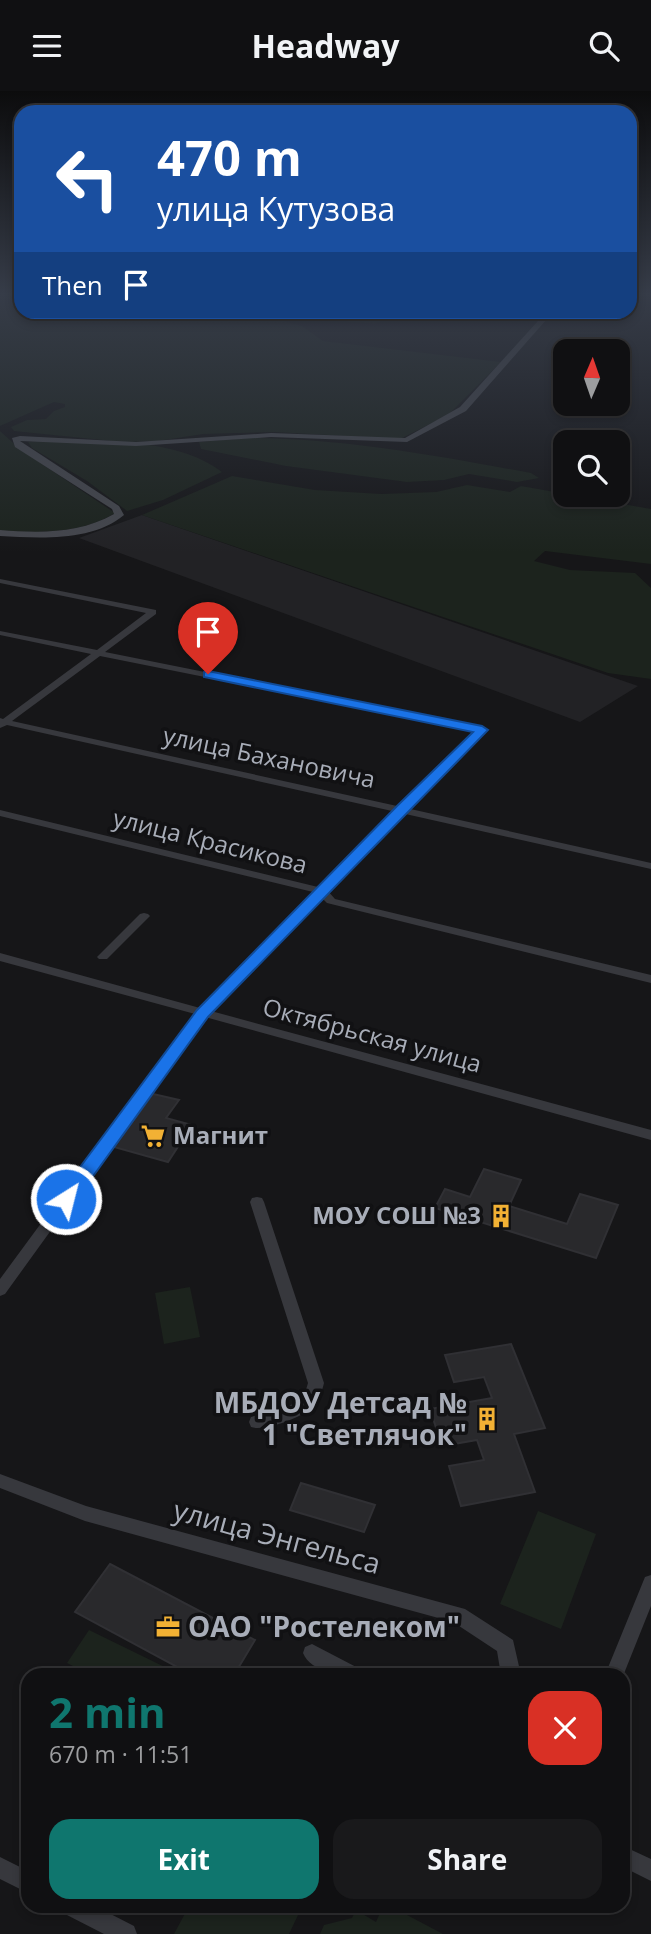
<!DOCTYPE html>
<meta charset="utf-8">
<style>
:root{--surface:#101012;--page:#19191b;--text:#f1f3f6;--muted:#9c9d9f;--line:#303032;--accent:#0f766e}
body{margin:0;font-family:"Open Sans",sans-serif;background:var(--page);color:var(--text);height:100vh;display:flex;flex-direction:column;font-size:26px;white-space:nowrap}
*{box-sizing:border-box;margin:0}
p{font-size:23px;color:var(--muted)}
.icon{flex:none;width:38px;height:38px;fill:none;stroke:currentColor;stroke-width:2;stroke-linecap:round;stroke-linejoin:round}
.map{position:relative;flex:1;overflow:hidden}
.details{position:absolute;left:21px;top:1577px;width:609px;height:245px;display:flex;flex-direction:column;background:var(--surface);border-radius:21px;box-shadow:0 4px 10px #0003,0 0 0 2px var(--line)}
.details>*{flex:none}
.hud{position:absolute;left:14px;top:14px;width:623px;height:214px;border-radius:21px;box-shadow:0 4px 10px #0003,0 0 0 2px var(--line);background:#1a4fa0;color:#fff;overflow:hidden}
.needle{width:46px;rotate:2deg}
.tools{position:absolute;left:553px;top:248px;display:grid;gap:14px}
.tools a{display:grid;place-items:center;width:77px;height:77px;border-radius:14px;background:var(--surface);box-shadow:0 4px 10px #0003,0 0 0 2px var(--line);font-size:35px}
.pin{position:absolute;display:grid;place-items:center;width:60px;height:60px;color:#fff;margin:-72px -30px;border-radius:50% 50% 50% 0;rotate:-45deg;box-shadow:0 0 7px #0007}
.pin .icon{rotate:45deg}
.me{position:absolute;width:77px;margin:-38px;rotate:36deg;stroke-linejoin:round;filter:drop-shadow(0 0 5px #0008)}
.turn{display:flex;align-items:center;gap:24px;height:147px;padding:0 28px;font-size:32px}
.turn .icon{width:91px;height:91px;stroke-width:2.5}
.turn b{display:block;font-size:49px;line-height:60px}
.then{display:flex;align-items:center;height:66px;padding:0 28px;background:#0003;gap:14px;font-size:26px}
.round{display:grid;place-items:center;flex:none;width:74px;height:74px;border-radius:21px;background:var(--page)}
.head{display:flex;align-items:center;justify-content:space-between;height:119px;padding:0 28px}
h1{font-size:42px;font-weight:700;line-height:52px;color:var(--accent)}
.action{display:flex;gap:14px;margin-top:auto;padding:14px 28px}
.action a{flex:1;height:80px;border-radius:21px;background:var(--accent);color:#fff;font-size:28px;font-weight:700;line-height:80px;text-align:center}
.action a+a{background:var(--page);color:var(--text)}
header{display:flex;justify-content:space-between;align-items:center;height:91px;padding:0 28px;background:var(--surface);font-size:32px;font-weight:700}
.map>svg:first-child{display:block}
</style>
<header><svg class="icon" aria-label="menu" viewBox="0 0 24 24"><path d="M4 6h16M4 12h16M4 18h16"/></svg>Headway<svg class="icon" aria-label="search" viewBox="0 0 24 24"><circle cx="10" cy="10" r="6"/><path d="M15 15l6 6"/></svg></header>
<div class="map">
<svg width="651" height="1843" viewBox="0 0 651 1843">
<rect width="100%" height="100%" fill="#161618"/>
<path fill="#222225" d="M 142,424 L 638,595 L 580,631 L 79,447 Z"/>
<path fill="#1c231d" d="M 0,203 L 21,203 L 21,220 L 400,221 L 375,233 L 312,227 L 276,228 L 302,235 L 323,250 L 501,271 L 448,324 L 400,348 L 275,341 L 203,343 L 158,350 L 122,351 L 14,340 L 11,336 L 27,329 L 46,328 L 54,320 L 65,316 L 65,313 L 54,311 L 0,335 Z
M 0,340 L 21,359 L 115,422 C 81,443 39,442 0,440 Z
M 248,347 C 342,347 438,365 531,382 L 539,387 L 517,391 L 469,383 L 444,389 L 407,391 L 286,375 L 201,358 L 199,351 Z
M 46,349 C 101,352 175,345 222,381 L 163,409 L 127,420 L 87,390 L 32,357 L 28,351 Z
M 232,385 L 315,399 L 381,403 L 436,401 L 467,394 L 510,401 L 521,395 L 651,418 L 651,473 L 545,460 L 534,470 L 570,479 L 635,482 L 651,497 L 651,588 L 608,582 L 142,424 Z
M 190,1196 L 200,1246 L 164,1253 L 155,1202 Z
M 538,1420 L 596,1443 L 561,1538 L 500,1513 Z
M 89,1539 L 181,1584 L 91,1584 L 67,1572 Z
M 189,1815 L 213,1815 L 219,1818 L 221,1815 L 296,1815 L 299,1822 L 289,1843 L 174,1843 Z
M 383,1815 L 390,1815 L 443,1843 L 320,1843 L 324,1834 L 352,1827 L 356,1819 L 376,1831 Z"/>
<path fill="#29292c" stroke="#303034" stroke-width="2" d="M 153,1003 L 179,1009 L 166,1027 L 192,1034 L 168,1071 L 114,1056 Z
M 484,1078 L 521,1089 L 509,1115 L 567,1133 L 580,1103 L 618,1114 L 596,1167 L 435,1117 L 445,1098 L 470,1106 Z
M 511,1253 L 545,1337 L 514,1343 L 535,1401 L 461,1415 L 449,1375 L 484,1369 L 477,1349 L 442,1355 L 430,1318 L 492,1307 L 484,1286 L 454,1291 L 445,1264 Z
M 301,1392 L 375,1414 L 364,1441 L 290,1419 Z
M 110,1473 L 255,1549 L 234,1584 L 192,1584 L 75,1521 Z"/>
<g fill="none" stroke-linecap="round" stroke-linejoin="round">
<path fill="#37383d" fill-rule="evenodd" d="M 0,488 L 156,519 L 156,523 L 105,561 L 485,637 L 485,641 L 406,717 L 651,772 L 651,778 L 401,722 L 327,799 L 335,808 L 651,884 L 651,892 L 327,812 L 321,806 L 211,920 L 651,1039 L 651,1049 L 205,926 L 5,1203 L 0,1205 L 0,1188 L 195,923 L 0,870 L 0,862 L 200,917 L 313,801 L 0,725 L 0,719 L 318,796 L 392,720 L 7,634 L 0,637 L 0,627 L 3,628 L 91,563 L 0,544 L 0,540 L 97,559 L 146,522 L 0,492 ZM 100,565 L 475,640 L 397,715 L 12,630 Z
M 144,822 L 148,823 L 150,825 L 107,868 L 99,868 L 97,866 L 140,823 Z
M 257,1106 L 262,1107 L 264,1111 L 324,1292 C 322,1300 320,1307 315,1314 C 306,1325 265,1341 251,1336 L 249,1331 L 251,1326 C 273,1319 302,1319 308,1292 L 250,1111 L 252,1107 Z
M 0,1383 L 86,1415 L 465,1518 L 513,1549 L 521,1584 L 501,1584 L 497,1560 L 453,1531 L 85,1430 L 0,1397 Z
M 651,1484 L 651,1515 L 623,1585 L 605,1584 L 645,1486 Z
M 312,1553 L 360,1578 L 362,1584 C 343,1584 311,1582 303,1562 L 305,1556 Z
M 623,1755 L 651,1768 L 651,1790 L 623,1776 Z
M 0,1766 L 28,1780 L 28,1802 L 0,1788 Z
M 62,1815 L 95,1815 L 134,1835 L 137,1843 L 104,1843 L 65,1823 Z"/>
<path fill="#45474d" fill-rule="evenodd" d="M 547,220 L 554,220 L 466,320 L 407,351 L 271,346 L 136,355 L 20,350 L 119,415 L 124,424 C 92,451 39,447 0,445 L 0,439 C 39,442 79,443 114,423 L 112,418 L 15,356 L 12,347 L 20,345 L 136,351 L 271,342 L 405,347 L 460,316 Z"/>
</g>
<linearGradient id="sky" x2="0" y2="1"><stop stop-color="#0c0c0d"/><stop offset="0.44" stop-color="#363c48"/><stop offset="1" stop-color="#363c48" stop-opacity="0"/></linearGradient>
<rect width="651" height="461" fill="url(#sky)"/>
<path fill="#1a73e8" stroke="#114b97" stroke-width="2" d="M 208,580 L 482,635 L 488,639 L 208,926 L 73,1113 L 60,1113 L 57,1108 L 60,1103 L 197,919 L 397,715 L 473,641 L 204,586 L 204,581 Z"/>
<defs>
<g id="supermarket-bare" transform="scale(1.89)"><path d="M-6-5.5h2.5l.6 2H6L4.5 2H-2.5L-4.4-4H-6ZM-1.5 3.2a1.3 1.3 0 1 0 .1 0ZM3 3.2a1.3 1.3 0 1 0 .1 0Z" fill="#f2b134" stroke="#111113" stroke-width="2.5" paint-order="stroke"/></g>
<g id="building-bare" transform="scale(1.89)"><path d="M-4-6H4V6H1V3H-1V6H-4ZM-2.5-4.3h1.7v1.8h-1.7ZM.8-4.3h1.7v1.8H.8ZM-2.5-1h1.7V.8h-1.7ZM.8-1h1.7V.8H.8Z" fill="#f2b134" stroke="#111113" stroke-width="2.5" paint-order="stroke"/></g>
<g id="office-bare" transform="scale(1.89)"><path d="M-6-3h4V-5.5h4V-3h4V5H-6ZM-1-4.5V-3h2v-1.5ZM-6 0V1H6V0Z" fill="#f2b134" stroke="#111113" stroke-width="2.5" paint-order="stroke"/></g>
</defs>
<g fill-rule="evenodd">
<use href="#supermarket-bare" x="153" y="1045"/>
<use href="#building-bare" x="501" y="1125"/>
<use href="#building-bare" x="487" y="1328"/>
<use href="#office-bare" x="168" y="1536"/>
</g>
<g text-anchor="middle" stroke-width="7" stroke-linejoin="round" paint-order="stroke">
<g font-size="24" fill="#a8adb8" stroke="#111113">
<text transform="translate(269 667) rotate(12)" y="8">улица Бахановича</text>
<text transform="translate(210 751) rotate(14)" y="8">улица Красикова</text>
<text transform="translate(372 945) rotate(15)" y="8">Октябрьская улица</text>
</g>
<g font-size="24" font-weight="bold" fill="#a8adb8" stroke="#111113" text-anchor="start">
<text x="173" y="1053">Магнит</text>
<text x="481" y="1133" text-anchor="end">МОУ СОШ №3</text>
</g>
<g font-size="28" font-weight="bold" fill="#a8adb8" stroke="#111113" text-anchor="end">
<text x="467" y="1322">МБДОУ Детсад №<tspan x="467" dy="32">1 "Светлячок"</tspan></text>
<text x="188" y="1546" text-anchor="start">ОАО "Ростелеком"</text>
</g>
<g font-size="28" fill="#a8adb8" stroke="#111113">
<text transform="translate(277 1446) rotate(15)" y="10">улица Энгельса</text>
</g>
</g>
</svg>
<div class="tools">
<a><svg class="needle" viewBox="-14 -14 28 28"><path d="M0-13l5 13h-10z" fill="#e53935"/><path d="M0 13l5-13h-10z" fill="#9c9d9f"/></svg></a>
<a><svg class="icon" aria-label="search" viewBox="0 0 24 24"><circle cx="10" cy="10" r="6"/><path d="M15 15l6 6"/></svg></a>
</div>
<div class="pin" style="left:208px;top:583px;background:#d93025"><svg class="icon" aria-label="arrive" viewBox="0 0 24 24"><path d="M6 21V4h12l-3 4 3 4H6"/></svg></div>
<svg class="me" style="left:66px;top:1108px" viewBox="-20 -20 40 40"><circle r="17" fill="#1a73e8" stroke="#fff" stroke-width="3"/><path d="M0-11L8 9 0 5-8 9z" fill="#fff"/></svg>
<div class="hud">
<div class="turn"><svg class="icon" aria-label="left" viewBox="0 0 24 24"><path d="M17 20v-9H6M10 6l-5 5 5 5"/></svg><div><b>470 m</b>улица Кутузова</div></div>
<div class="then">Then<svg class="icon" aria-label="arrive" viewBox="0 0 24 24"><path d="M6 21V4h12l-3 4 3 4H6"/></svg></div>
</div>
<section class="details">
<div class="head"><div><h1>2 min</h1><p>670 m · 11:51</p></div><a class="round" style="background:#d93025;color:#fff"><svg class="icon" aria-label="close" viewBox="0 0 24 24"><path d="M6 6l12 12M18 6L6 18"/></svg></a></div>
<div class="action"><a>Exit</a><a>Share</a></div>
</section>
</div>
